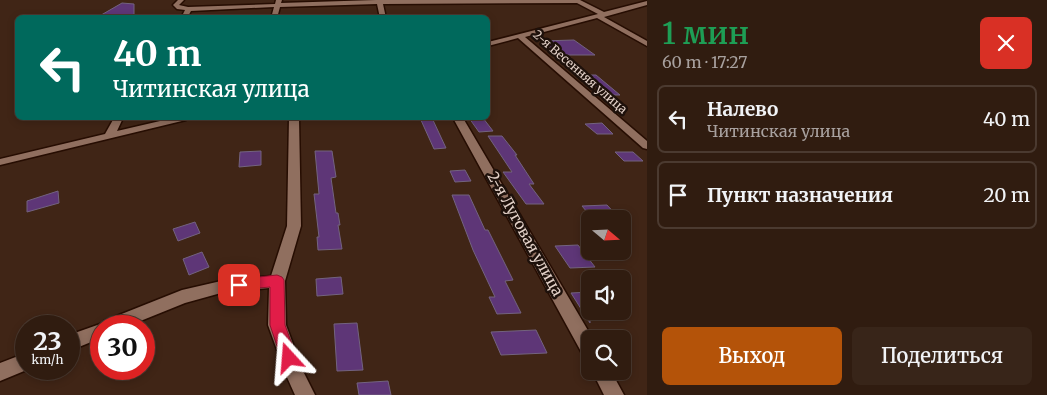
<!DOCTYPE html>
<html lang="ru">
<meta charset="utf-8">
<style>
:root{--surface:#301c10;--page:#382519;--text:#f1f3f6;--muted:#a8a19f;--line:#4b3a30;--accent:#b45309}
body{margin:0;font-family:Merriweather,serif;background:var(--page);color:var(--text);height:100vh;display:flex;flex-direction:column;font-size:19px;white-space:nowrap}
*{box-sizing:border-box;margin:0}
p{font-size:16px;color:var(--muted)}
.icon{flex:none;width:28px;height:28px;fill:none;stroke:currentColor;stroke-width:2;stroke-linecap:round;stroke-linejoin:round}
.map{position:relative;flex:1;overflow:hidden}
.side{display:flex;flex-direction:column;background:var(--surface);width:400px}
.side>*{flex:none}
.hud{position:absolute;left:15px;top:15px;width:475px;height:105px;border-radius:8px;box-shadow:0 2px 8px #0003,0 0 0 1px var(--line);background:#00695c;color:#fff;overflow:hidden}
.needle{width:32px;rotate:109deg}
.fabs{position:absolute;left:581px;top:210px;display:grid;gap:10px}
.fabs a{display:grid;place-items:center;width:50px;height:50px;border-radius:8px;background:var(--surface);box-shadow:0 2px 8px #0003,0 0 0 1px var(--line);font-size:25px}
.speed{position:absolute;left:15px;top:315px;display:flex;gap:10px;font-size:25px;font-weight:700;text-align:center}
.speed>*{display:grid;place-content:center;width:65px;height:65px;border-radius:50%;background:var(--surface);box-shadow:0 2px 8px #0003,0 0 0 1px var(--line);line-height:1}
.speed small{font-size:12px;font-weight:400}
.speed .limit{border:8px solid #d22;background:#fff;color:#111}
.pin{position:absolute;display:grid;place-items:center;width:42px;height:42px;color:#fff;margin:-21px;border-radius:10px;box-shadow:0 2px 8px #0006}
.me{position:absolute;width:55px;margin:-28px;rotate:341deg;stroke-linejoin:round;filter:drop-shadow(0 0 4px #0008)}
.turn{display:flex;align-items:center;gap:18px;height:105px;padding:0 15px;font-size:22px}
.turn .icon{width:65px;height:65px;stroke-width:2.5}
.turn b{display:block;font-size:35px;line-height:42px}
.round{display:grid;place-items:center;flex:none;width:52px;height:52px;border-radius:8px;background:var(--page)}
.summary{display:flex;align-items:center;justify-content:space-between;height:85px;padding:0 15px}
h1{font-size:30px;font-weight:600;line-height:38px;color:#1e9e55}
.primary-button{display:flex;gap:10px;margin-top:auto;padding:10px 15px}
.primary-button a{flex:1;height:58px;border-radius:8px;background:var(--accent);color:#fff;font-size:20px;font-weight:600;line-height:58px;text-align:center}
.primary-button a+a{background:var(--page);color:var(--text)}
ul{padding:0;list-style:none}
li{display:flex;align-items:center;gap:15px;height:68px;margin:0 10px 8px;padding:0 5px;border:2px solid var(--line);border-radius:8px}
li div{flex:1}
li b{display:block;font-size:19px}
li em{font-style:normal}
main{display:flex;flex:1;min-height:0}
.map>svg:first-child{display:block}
</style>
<main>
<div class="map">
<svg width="647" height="395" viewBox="0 0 647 395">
<rect width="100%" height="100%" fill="#402516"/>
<path fill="#5e3677" stroke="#73637f" d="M 122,3 L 134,4 L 134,18 L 96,18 Z
M 574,40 L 595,55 L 560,55 L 541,41 Z
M 583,75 L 596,75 L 620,95 L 605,95 Z
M 420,118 L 432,118 L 446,148 L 434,149 Z
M 469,118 L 483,118 L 493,131 L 479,132 Z
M 602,123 L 613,134 L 597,134 L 585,124 Z
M 488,136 L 502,136 L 517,155 L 515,155 L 534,184 L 529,184 L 544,204 L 526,204 L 503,172 L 512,172 Z
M 261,151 L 261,165 L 239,167 L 240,152 Z
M 315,151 L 332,151 L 336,177 L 331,178 L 336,213 L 338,213 L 340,225 L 338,225 L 342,249 L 318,250 L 317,237 L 319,237 L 314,194 L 319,194 Z
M 615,152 L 633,152 L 643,161 L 624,161 Z
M 465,170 L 471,181 L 455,182 L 450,171 Z
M 58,191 L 59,203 L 27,212 L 27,201 Z
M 452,195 L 469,195 L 485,230 L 488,230 L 513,280 L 505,281 L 521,313 L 497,314 L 489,297 L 495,297 L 473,250 Z
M 607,205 L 620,219 L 593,219 L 582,206 Z
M 195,222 L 200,233 L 178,241 L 173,229 Z
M 578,245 L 595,267 L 570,268 L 555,246 Z
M 202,252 L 209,267 L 189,275 L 183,259 Z
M 341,277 L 343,294 L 317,296 L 316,279 Z
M 590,292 L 590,323 L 571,293 Z
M 357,323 L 363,370 L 337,371 L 334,324 Z
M 536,330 L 547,353 L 501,355 L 491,332 Z
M 388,381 L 391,395 L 359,395 L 357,383 Z"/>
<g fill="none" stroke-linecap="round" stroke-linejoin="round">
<g stroke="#260d02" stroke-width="3">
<path id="minor" d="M 178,0 L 184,0 L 179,5 L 188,7 L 275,4 L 276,0 L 282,0 L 281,3 L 376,0 L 580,0 L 604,12 L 647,1 L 647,5 L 604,17 L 647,41 L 647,46 L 597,18 L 525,37 L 647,141 L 647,149 L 643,148 L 518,38 L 488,46 L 488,42 L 598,14 L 577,3 L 383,4 L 386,18 L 380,18 L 377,4 L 280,7 L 277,18 L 271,18 L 274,7 L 191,11 L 187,18 L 181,18 L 185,10 L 177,9 L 173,5 Z
M 114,118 L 123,118 L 117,131 L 173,118 L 188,118 L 186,120 L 0,165 L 0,159 L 105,134 Z
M 289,118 L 299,118 L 301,226 L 285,281 L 286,325 L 303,371 L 315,395 L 295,395 L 286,375 L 268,325 L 269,288 L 221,293 L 185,303 L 128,326 L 101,326 L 101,338 L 69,351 L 69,335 L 103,323 L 104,321 L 182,290 L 221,281 L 271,276 L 287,226 Z
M 453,118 L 463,118 L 593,339 L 590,339 L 590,359 L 584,357 Z
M 26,353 L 26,369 L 29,369 L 0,381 L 0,363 Z
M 592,371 L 611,371 L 624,395 L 604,395 Z"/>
</g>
<use href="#minor" fill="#906f5f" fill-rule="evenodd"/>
</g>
<path fill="#e11d48" stroke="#92132f" d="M 277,275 L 282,277 L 284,280 L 285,325 L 297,358 L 295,364 L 289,366 L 283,364 L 270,325 L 270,287 L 239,290 L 234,289 L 232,285 L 234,281 L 239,279 Z"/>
<g text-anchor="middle" stroke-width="5" stroke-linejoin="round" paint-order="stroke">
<g font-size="12" fill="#e4d2c9" stroke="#1e110b">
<text transform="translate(580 72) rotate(41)" y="4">2-я Весенняя улица</text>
</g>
<g font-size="15" fill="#e4d2c9" stroke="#1e110b">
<text transform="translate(525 234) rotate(61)" y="5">2-я Луговая улица</text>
</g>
</g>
</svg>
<div class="fabs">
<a><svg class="needle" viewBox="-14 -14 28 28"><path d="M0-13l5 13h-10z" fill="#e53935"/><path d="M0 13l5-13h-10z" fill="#a8a19f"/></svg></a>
<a><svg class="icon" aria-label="sound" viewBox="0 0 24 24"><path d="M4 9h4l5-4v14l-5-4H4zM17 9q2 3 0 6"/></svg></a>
<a><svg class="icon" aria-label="search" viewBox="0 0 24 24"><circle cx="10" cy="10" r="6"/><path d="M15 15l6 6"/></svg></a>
</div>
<div class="speed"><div>23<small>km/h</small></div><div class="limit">30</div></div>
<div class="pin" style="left:239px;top:285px;background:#d93025"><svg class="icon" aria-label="arrive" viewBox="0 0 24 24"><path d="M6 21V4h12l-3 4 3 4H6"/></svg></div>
<svg class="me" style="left:289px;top:358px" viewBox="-20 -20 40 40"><path d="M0-17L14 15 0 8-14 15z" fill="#e11d48" stroke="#fff" stroke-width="4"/></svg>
<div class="hud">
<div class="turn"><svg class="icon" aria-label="left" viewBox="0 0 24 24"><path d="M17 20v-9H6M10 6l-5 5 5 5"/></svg><div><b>40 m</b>Читинская улица</div></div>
</div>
</div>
<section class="side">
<div class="summary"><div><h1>1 мин</h1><p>60 m · 17:27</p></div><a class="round" style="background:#d93025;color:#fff"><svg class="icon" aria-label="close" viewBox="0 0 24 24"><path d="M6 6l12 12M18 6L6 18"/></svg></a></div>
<ul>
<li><svg class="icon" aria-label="left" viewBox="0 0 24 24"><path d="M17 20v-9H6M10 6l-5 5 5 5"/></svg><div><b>Налево</b><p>Читинская улица</p></div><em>40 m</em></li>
<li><svg class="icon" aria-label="arrive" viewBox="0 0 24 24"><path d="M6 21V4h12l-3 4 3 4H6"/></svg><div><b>Пункт назначения</b></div><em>20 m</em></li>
</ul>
<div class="primary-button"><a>Выход</a><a>Поделиться</a></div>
</section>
</main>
